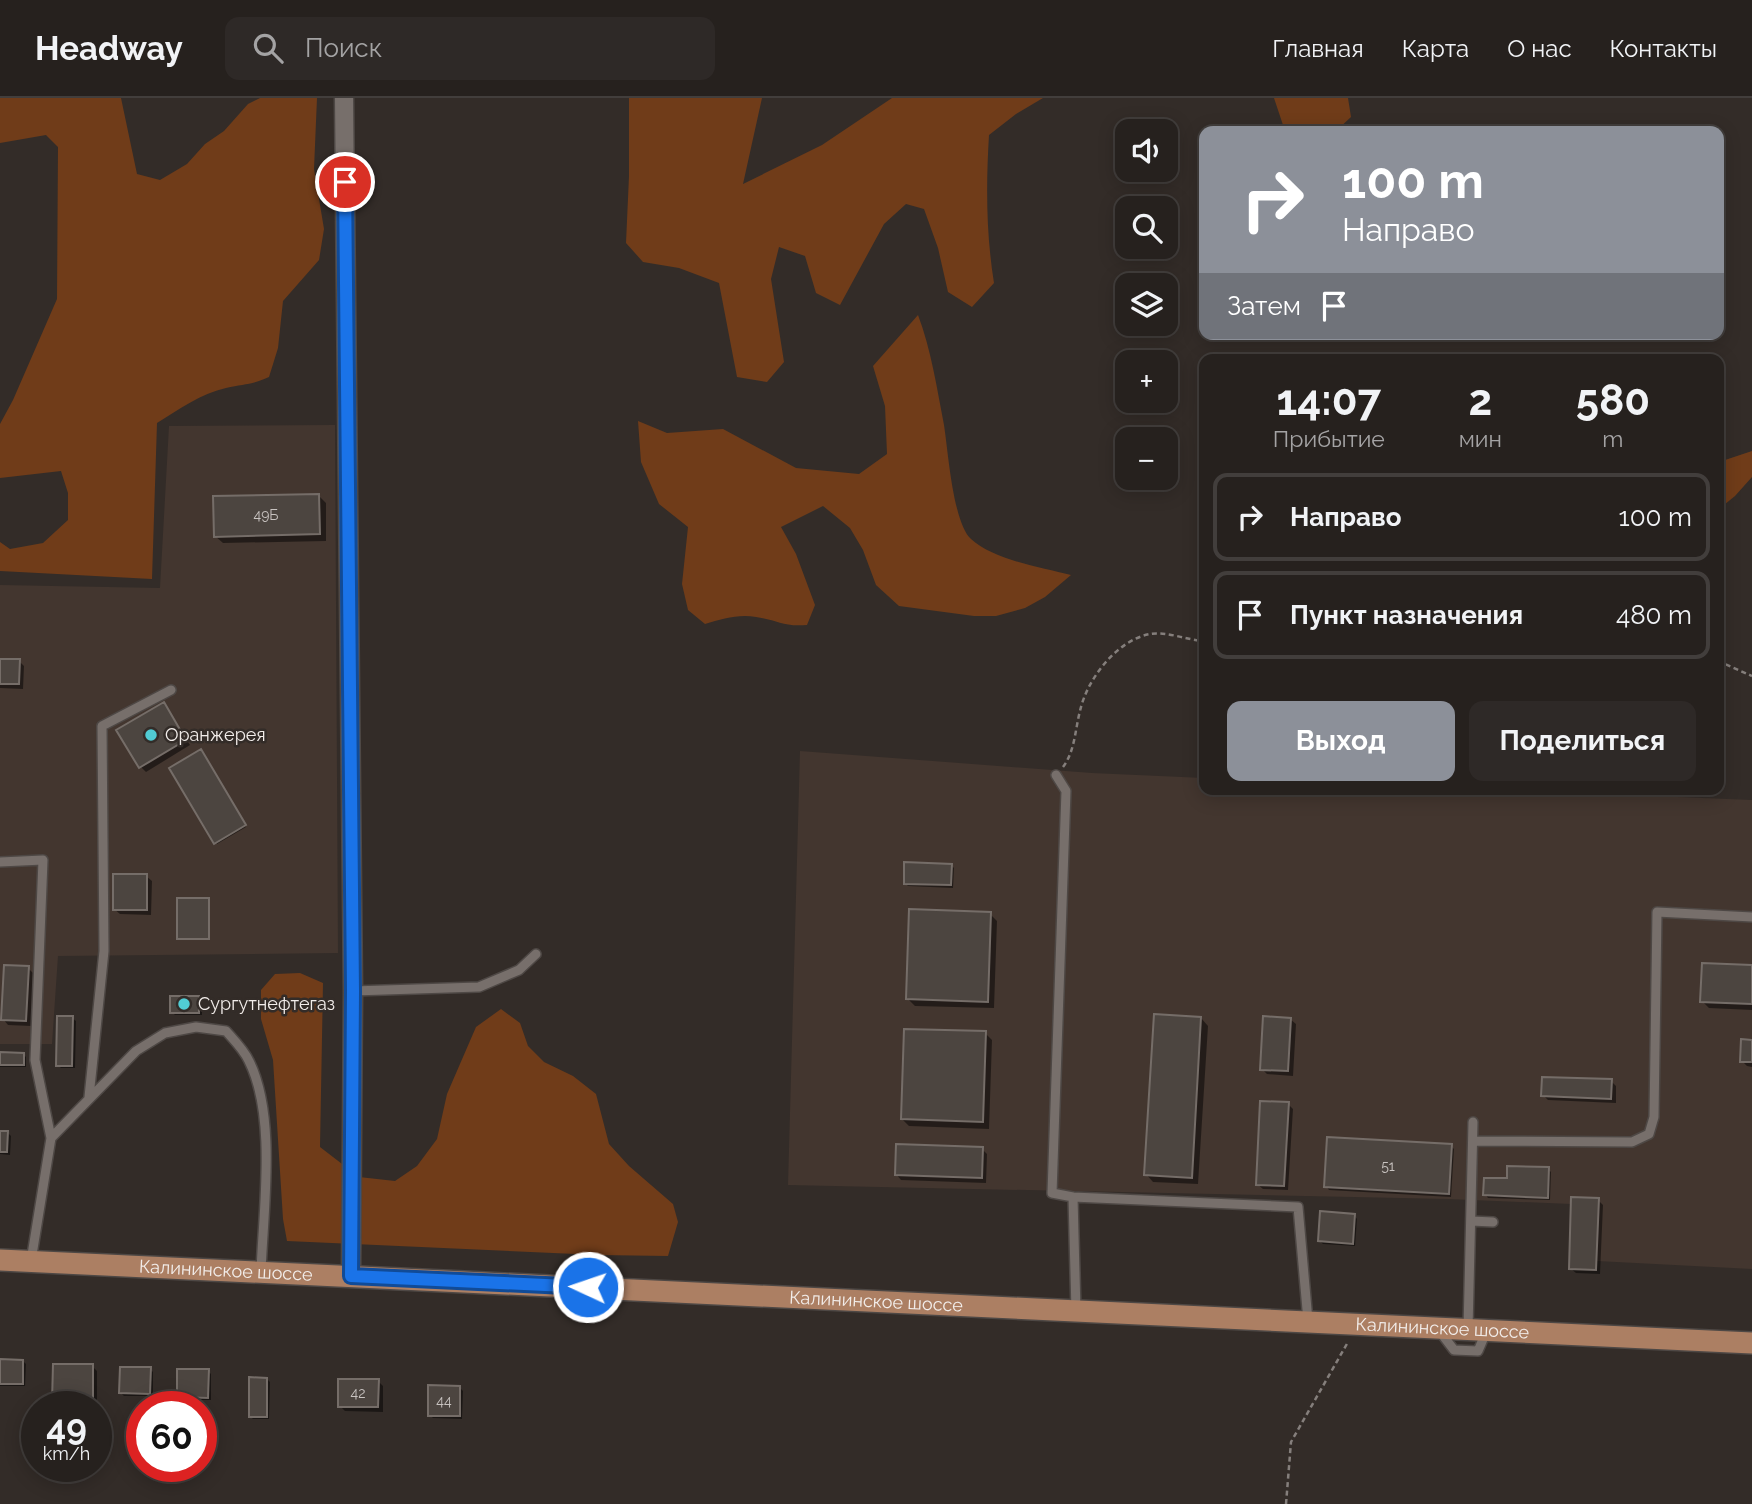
<!DOCTYPE html>
<html lang="ru">
<meta charset="utf-8">
<style>
:root{--surface:#26211e;--page:#2e2927;--text:#f1f3f6;--muted:#a4a3a4;--line:#423e3c;--accent:#8c9099}
body{margin:0;font-family:Raleway,sans-serif;background:var(--page);color:var(--text);height:100vh;display:flex;flex-direction:column;font-size:26px;white-space:nowrap}
*{box-sizing:border-box;margin:0}
p{font-size:23px;color:var(--muted)}
.icon{flex:none;width:38px;height:38px;fill:none;stroke:currentColor;stroke-width:2;stroke-linecap:round;stroke-linejoin:round}
.map{position:relative;flex:1;overflow:hidden}
.sheet{position:absolute;left:1199px;top:256px;width:525px;height:441px;display:flex;flex-direction:column;background:var(--surface);border-radius:14px;box-shadow:0 4px 18px #0003,0 0 0 2px var(--line)}
.sheet>*{flex:none}
.top-card{position:absolute;left:1199px;top:28px;width:525px;height:214px;border-radius:14px;box-shadow:0 4px 18px #0003,0 0 0 2px var(--line);background:#8c9099;color:#fff;overflow:hidden}
.tools{position:absolute;left:1115px;top:21px;display:grid;gap:14px}
.tools a{display:grid;place-items:center;width:63px;height:63px;border-radius:14px;background:var(--surface);box-shadow:0 4px 18px #0003,0 0 0 2px var(--line);font-size:35px}
.speed{position:absolute;left:21px;top:1293px;display:flex;gap:14px;font-size:35px;font-weight:700;text-align:center}
.speed>*{display:grid;place-content:center;width:91px;height:91px;border-radius:50%;background:var(--surface);box-shadow:0 4px 18px #0003,0 0 0 2px var(--line);line-height:1}
.speed small{font-size:18px;font-weight:400}
.speed .limit{border:10px solid #d22;background:#fff;color:#111}
.pin{position:absolute;display:grid;place-items:center;width:60px;height:60px;color:#fff;margin:-30px;border:4px solid #fff;border-radius:50%;box-shadow:0 2px 7px #0007}
.me{position:absolute;width:77px;margin:-38px;rotate:273deg;stroke-linejoin:round;filter:drop-shadow(0 0 5px #0008)}
.turn{display:flex;align-items:center;gap:24px;height:147px;padding:0 28px;font-size:32px}
.turn .icon{width:91px;height:91px;stroke-width:2.5}
.turn b{display:block;font-size:49px;line-height:60px}
.then{display:flex;align-items:center;height:66px;padding:0 28px;background:#0003;gap:14px;font-size:26px}
.eta{display:flex;justify-content:space-evenly;align-items:center;height:119px;text-align:center}
.eta b{font-size:42px;font-weight:700;line-height:49px}
.cta{display:flex;gap:14px;margin-top:auto;padding:14px 28px}
.cta a{flex:1;height:80px;border-radius:14px;background:var(--accent);color:#fff;font-size:28px;font-weight:700;line-height:80px;text-align:center}
.cta a+a{background:var(--page);color:var(--text)}
ul{padding:0;list-style:none}
li{display:flex;align-items:center;gap:21px;height:88px;margin:0 14px 10px;padding:0 14px;border:4px solid var(--line);border-radius:14px}
li div{flex:1}
li b{display:block;font-size:26px}
li em{font-style:normal}
header{display:flex;align-items:center;gap:42px;box-sizing:border-box;height:98px;padding:0 35px;background:var(--surface);border-bottom:2px solid var(--line)}
header strong{font-size:33px}
nav{display:flex;gap:38px;margin-inline-start:auto;font-size:24px}
.search{width:490px;height:63px;background:var(--page);display:flex;align-items:center;gap:18px;box-sizing:border-box;padding:0 24px;border-radius:14px;color:var(--muted);font-size:26px}
.map>svg:first-child{display:block}
</style>
<header>
<strong>Headway</strong>
<div class="search"><svg class="icon" aria-label="search" viewBox="0 0 24 24"><circle cx="10" cy="10" r="6"/><path d="M15 15l6 6"/></svg>Поиск</div>
<nav><a>Главная</a><a>Карта</a><a>О нас</a><a>Контакты</a></nav>
</header>
<div class="map">
<svg width="1752" height="1406" viewBox="0 0 1752 1406">
<rect width="100%" height="100%" fill="#332c28"/>
<path fill="#43362f" d="M 335,327 L 338,855 L 58,858 L 52,946 L 0,946 L 0,487 L 160,490 L 169,328 Z
M 800,653 L 1092,675 L 1204,680 L 1204,691 L 1481,691 L 1752,702 L 1752,1171 L 1597,1163 L 1596,1172 L 1569,1171 L 1571,1106 L 1448,1101 L 788,1087 Z"/>
<path fill="#703c19" d="M 0,0 L 121,0 L 137,76 L 160,82 L 187,66 L 205,46 L 224,33 L 248,6 L 260,0 L 317,0 L 314,71 L 324,131 L 319,162 L 283,203 L 278,250 L 269,279 C 252,287 244,286 226,290 C 202,295 178,312 157,325 L 152,481 L 0,473 L 0,444 L 10,451 L 43,445 L 68,422 L 68,395 L 61,373 L 0,380 L 0,326 L 13,302 L 57,201 L 58,49 L 46,37 L 0,45 Z
M 629,0 L 762,0 L 743,86 L 822,47 L 892,0 L 1043,0 L 1016,16 L 989,37 C 986,87 986,135 994,185 L 972,209 L 948,194 L 938,150 L 924,111 L 906,106 L 884,126 L 840,207 L 816,195 L 805,158 L 779,149 L 771,181 L 784,264 L 767,284 L 737,279 L 719,185 L 679,170 L 643,164 L 626,145 L 629,78 Z
M 1274,0 L 1348,0 L 1351,19 L 1336,33 L 1285,33 Z
M 918,217 C 931,251 937,291 944,327 C 948,352 953,425 971,441 C 994,462 1040,469 1071,477 L 1045,499 L 1025,510 L 996,518 L 974,518 L 899,508 L 876,487 L 863,452 L 850,430 L 823,408 L 781,429 L 796,456 L 815,507 L 807,527 C 782,529 778,522 756,519 C 738,516 722,521 705,526 L 688,512 L 682,486 L 688,429 L 659,406 L 641,364 L 638,323 L 667,335 L 723,331 L 796,370 L 859,376 L 887,356 L 885,308 L 873,268 Z
M 1752,353 L 1752,379 L 1735,398 L 1719,411 L 1719,364 Z
M 300,875 L 323,885 L 320,1049 L 359,1079 L 395,1083 L 417,1068 L 437,1041 L 447,996 L 476,929 L 501,911 L 520,925 L 528,948 L 544,964 L 573,978 L 596,996 L 609,1046 L 629,1068 L 673,1106 L 678,1124 L 668,1158 L 598,1157 L 287,1143 L 283,1121 L 273,962 L 261,921 L 261,892 L 275,876 Z"/>
<path fill="#0007" d="M 319,398 L 326,405 L 326,443 L 223,445 L 215,438 Z
M 0,563 L 19,563 L 24,568 L 23,591 L 0,590 Z
M 163,606 L 190,647 L 146,674 L 141,669 Z
M 200,653 L 246,729 L 217,746 L 172,670 Z
M 951,767 L 954,770 L 953,790 L 908,788 L 905,785 Z
M 146,778 L 152,783 L 151,817 L 120,816 L 114,811 Z
M 990,816 L 997,823 L 994,910 L 915,908 L 908,901 Z
M 1752,869 L 1752,912 L 1709,910 L 1702,903 Z
M 28,870 L 33,875 L 31,928 L 8,927 L 3,921 Z
M 199,900 L 202,903 L 202,917 L 175,917 L 172,914 Z
M 72,920 L 76,923 L 75,970 L 61,970 L 58,967 Z
M 1201,920 L 1208,928 L 1198,1086 L 1153,1084 L 1146,1076 Z
M 1290,921 L 1296,926 L 1293,978 L 1267,976 L 1262,971 Z
M 985,935 L 992,942 L 989,1031 L 909,1028 L 902,1021 Z
M 1752,943 L 1752,969 L 1747,968 L 1742,963 Z
M 0,956 L 23,956 L 26,959 L 26,969 L 0,969 Z
M 1611,983 L 1616,988 L 1616,1005 L 1548,1002 L 1543,997 Z
M 1288,1006 L 1293,1011 L 1288,1092 L 1263,1091 L 1257,1086 Z
M 0,1035 L 8,1035 L 11,1038 L 10,1057 L 0,1056 Z
M 1451,1048 L 1454,1051 L 1451,1099 L 1329,1092 L 1326,1088 Z
M 982,1051 L 987,1056 L 986,1085 L 901,1082 L 896,1076 Z
M 1548,1071 L 1551,1074 L 1550,1102 L 1488,1100 L 1485,1096 L 1509,1082 Z
M 1598,1102 L 1603,1107 L 1600,1176 L 1576,1175 L 1570,1170 Z
M 1354,1117 L 1357,1121 L 1355,1148 L 1323,1146 L 1320,1143 Z
M 0,1263 L 23,1263 L 26,1266 L 25,1288 L 0,1288 Z
M 92,1268 L 97,1273 L 97,1309 L 59,1308 L 54,1303 Z
M 150,1271 L 153,1274 L 153,1298 L 124,1298 L 121,1295 Z
M 208,1273 L 211,1276 L 211,1302 L 182,1302 L 179,1298 Z
M 267,1281 L 270,1284 L 269,1321 L 253,1321 L 250,1318 Z
M 378,1283 L 383,1288 L 383,1314 L 345,1313 L 340,1308 Z
M 459,1289 L 463,1293 L 462,1321 L 433,1320 L 430,1317 Z"/>
<path fill="#4c4540" stroke="#756d68" stroke-width="2" d="M 319,396 L 320,436 L 214,439 L 213,398 Z
M 0,561 L 20,561 L 19,586 L 0,586 Z
M 164,604 L 186,642 L 139,670 L 116,632 Z
M 201,651 L 246,727 L 214,746 L 169,670 Z
M 904,764 L 952,766 L 951,787 L 904,786 Z
M 113,776 L 147,776 L 147,812 L 113,812 Z
M 177,800 L 209,800 L 209,841 L 177,841 Z
M 909,811 L 991,814 L 988,904 L 906,901 Z
M 1702,865 L 1752,867 L 1752,906 L 1700,904 Z
M 4,867 L 29,868 L 26,923 L 1,922 Z
M 170,898 L 199,898 L 199,915 L 170,915 Z
M 1154,916 L 1201,919 L 1192,1080 L 1144,1077 Z
M 57,918 L 73,918 L 72,968 L 56,968 Z
M 1263,918 L 1291,920 L 1288,973 L 1260,972 Z
M 904,931 L 986,933 L 983,1024 L 901,1021 Z
M 1741,941 L 1752,942 L 1752,964 L 1740,964 Z
M 0,954 L 24,955 L 24,967 L 0,967 Z
M 1542,979 L 1612,981 L 1611,1001 L 1541,998 Z
M 1260,1003 L 1289,1004 L 1284,1088 L 1256,1087 Z
M 0,1033 L 8,1033 L 7,1054 L 0,1054 Z
M 1327,1039 L 1452,1046 L 1449,1096 L 1324,1089 Z
M 896,1046 L 983,1049 L 982,1080 L 895,1077 Z
M 1507,1068 L 1549,1069 L 1548,1100 L 1483,1097 L 1484,1080 L 1507,1080 Z
M 1571,1099 L 1599,1100 L 1596,1172 L 1569,1171 Z
M 1320,1113 L 1355,1116 L 1353,1146 L 1318,1143 Z
M 0,1261 L 23,1262 L 23,1286 L 0,1286 Z
M 53,1266 L 93,1266 L 93,1304 L 52,1304 Z
M 120,1269 L 151,1269 L 150,1296 L 119,1295 Z
M 177,1271 L 209,1271 L 208,1300 L 177,1299 Z
M 249,1279 L 267,1280 L 267,1319 L 249,1319 Z
M 338,1281 L 379,1281 L 378,1309 L 338,1309 Z
M 428,1287 L 460,1288 L 460,1318 L 428,1318 Z"/>
<g fill="none" stroke-linecap="round" stroke-linejoin="round">
<g stroke="#4e4845" stroke-width="12">
<path id="service" d="M 1056,677 L 1066,693 L 1052,1095 L 1073,1099
M 0,764 L 43,762 L 35,962 L 51,1040
M 353,893 L 479,889 L 519,872 L 536,856
M 89,999 L 104,853 L 102,628 L 171,592
M 1473,1043 L 1632,1044 L 1649,1036 L 1654,1019 L 1657,814 L 1752,819
M 1471,1123 L 1493,1124
M 31,1163 L 51,1040 L 136,953 L 165,935 L 196,929 L 226,933 C 234,942 244,952 249,963 C 277,1019 263,1113 261,1174
M 1076,1213 L 1073,1099 L 1298,1109 L 1308,1223
M 1438,1231 L 1454,1252 L 1478,1253 L 1487,1232
M 1468,1231 L 1473,1024"/>
</g>
<g stroke="#4e4845" stroke-width="21">
<path id="minor" d="M 344,0 L 353,893 L 351,1178"/>
</g>
<g stroke="#4e4845" stroke-width="24">
<g id="primary">
<path id="s1" d="M 0,1162 L 1752,1245"/>
</g>
</g>
<path stroke="#857f7c" stroke-width="2.5" stroke-dasharray="5 3.5" stroke-linecap="butt" d="M 1718,563 L 1752,578
M 1063,669 C 1075,653 1075,632 1080,613 C 1087,581 1117,542 1150,536 C 1166,533 1187,542 1204,543
M 1286,1406 L 1291,1344 L 1348,1244"/>
<use href="#service" stroke="#776f6b" stroke-width="9"/>
<use href="#minor" stroke="#776f6b" stroke-width="18"/>
<use href="#primary" stroke="#ac7f63" stroke-width="21"/>
</g>
<g fill="none" stroke-linecap="round" stroke-linejoin="round">
<g stroke="#114b97" stroke-width="18">
<path id="route" d="M 345,84 L 353,893 L 351,1178 L 588,1189"/>
</g>
<use href="#route" stroke="#1a73e8" stroke-width="12"/>
</g>
<g fill="#51ccd4" stroke="#332c28" stroke-width="2.5">
<circle cx="151" cy="637" r="7"/>
<circle cx="184" cy="906" r="7"/>
</g>
<g text-anchor="middle" stroke-width="5" stroke-linejoin="round" paint-order="stroke">
<g font-size="14" fill="#c8c3c0">
<text x="266" y="422">49Б</text>
<text x="1388" y="1073">51</text>
<text x="358" y="1300">42</text>
<text x="444" y="1308">44</text>
</g>
<g font-size="18" fill="#f2edea" stroke="#332c28" text-anchor="start">
<text x="165" y="643">Оранжерея</text>
<text x="198" y="912">Сургутнефтегаз</text>
</g>
<g font-size="18" fill="#f2edea" stroke="#332c28">
<text dy="6" stroke="none"><textPath href="#s1" startOffset="226">Калининское шоссе</textPath></text>
<text dy="6" stroke="none"><textPath href="#s1" startOffset="877">Калининское шоссе</textPath></text>
<text dy="6" stroke="none"><textPath href="#s1" startOffset="1444">Калининское шоссе</textPath></text>
</g>
</g>
</svg>
<div class="tools">
<a><svg class="icon" aria-label="sound" viewBox="0 0 24 24"><path d="M4 9h4l5-4v14l-5-4H4zM17 9q2 3 0 6"/></svg></a>
<a><svg class="icon" aria-label="search" viewBox="0 0 24 24"><circle cx="10" cy="10" r="6"/><path d="M15 15l6 6"/></svg></a>
<a><svg class="icon" aria-label="layers" viewBox="0 0 24 24"><path d="M12 4l9 5-9 5-9-5zM3 14l9 5 9-5"/></svg></a>
<a>+</a>
<a>−</a>
</div>
<div class="speed"><div>49<small>km/h</small></div><div class="limit">60</div></div>
<div class="pin" style="left:345px;top:84px;background:#d93025"><svg class="icon" aria-label="arrive" viewBox="0 0 24 24"><path d="M6 21V4h12l-3 4 3 4H6"/></svg></div>
<svg class="me" style="left:588px;top:1189px" viewBox="-20 -20 40 40"><circle r="17" fill="#1a73e8" stroke="#fff" stroke-width="3"/><path d="M0-11L8 9 0 5-8 9z" fill="#fff"/></svg>
<div class="top-card">
<div class="turn"><svg class="icon" aria-label="right" viewBox="0 0 24 24"><path d="M7 20v-9h11M14 6l5 5-5 5"/></svg><div><b>100 m</b>Направо</div></div>
<div class="then">Затем<svg class="icon" aria-label="arrive" viewBox="0 0 24 24"><path d="M6 21V4h12l-3 4 3 4H6"/></svg></div>
</div>
<section class="sheet">
<div class="eta">
<div><b>14:07</b><p>Прибытие</p></div>
<div><b>2</b><p>мин</p></div>
<div><b>580</b><p>m</p></div>
</div>
<ul>
<li><svg class="icon" aria-label="right" viewBox="0 0 24 24"><path d="M7 20v-9h11M14 6l5 5-5 5"/></svg><div><b>Направо</b></div><em>100 m</em></li>
<li><svg class="icon" aria-label="arrive" viewBox="0 0 24 24"><path d="M6 21V4h12l-3 4 3 4H6"/></svg><div><b>Пункт назначения</b></div><em>480 m</em></li>
</ul>
<div class="cta"><a>Выход</a><a>Поделиться</a></div>
</section>
</div>
